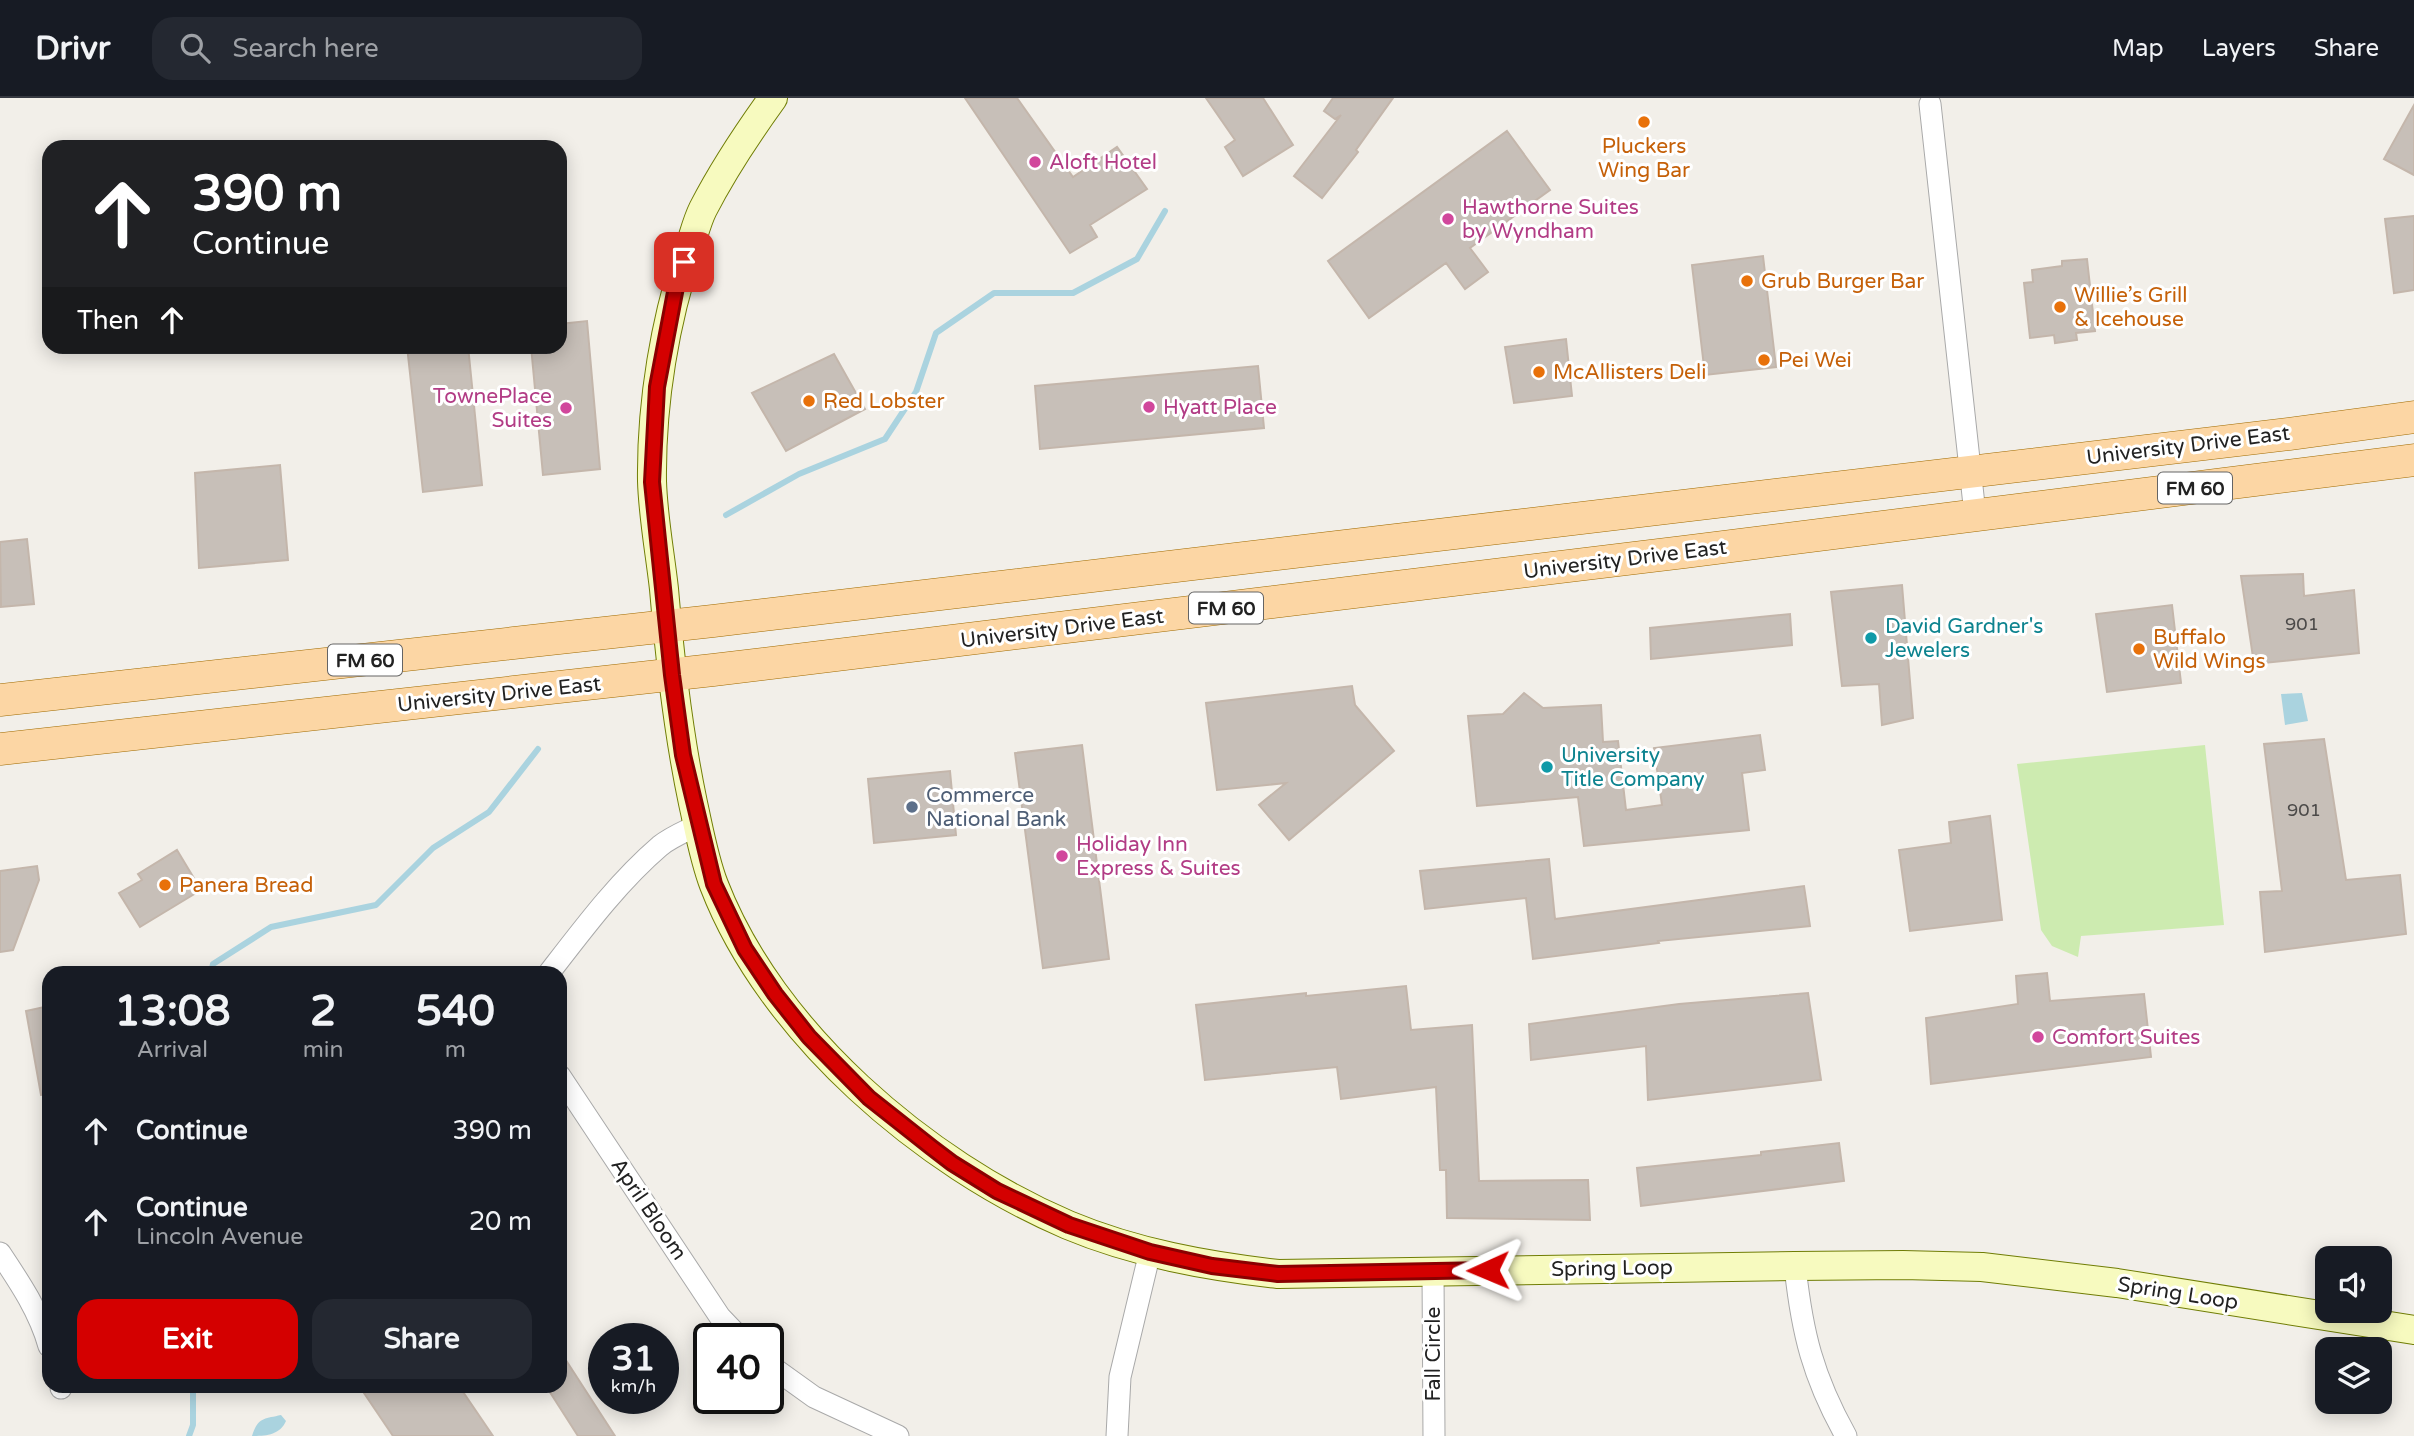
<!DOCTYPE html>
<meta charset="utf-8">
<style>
:root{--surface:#171b24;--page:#242831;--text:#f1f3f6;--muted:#9ea1a6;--line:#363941;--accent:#d40000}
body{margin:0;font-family:"Varela Round",sans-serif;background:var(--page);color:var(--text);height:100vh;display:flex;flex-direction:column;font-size:26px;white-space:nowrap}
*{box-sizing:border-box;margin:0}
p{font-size:23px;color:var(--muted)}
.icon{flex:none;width:38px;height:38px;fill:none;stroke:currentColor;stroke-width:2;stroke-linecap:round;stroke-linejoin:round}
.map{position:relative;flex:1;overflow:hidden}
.side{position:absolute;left:42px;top:868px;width:525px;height:427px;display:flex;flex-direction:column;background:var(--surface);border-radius:21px;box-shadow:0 4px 18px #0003}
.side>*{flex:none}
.banner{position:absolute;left:42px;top:42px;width:525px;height:214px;border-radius:21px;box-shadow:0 4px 18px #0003;background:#202124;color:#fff;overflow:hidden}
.buttons{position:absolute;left:2315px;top:1148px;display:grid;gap:14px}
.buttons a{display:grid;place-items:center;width:77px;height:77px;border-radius:14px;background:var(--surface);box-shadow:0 4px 18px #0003;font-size:35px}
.speed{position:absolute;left:588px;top:1225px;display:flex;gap:14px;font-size:35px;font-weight:700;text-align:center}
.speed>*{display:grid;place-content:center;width:91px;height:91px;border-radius:50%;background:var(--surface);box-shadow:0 4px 18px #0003;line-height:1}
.speed small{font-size:18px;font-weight:400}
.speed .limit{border:4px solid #111;border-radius:10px;background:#fff;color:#111}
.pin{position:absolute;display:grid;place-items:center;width:60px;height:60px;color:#fff;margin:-30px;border-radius:14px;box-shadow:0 4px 10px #0006}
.me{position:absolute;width:77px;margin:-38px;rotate:269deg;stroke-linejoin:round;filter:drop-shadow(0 0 5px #0008)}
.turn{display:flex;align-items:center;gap:24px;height:147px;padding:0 35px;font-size:32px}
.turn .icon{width:91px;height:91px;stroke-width:2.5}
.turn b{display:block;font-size:49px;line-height:60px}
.then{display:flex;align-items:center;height:66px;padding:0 35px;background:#0003;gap:14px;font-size:26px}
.eta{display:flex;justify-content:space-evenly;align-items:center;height:119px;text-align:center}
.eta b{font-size:42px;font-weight:700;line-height:49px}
.action{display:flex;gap:14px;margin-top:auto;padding:14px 35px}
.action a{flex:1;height:80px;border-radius:21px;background:var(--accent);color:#fff;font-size:28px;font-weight:700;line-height:80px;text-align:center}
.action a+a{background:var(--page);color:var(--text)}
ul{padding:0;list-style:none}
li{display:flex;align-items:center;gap:21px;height:91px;padding:0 35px}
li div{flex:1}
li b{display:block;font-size:26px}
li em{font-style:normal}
header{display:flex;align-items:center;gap:42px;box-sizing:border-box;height:98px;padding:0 35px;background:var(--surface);border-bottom:2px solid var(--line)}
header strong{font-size:33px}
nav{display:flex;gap:38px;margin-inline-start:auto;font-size:24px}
.search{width:490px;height:63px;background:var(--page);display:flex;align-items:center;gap:18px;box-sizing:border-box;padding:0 24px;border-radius:21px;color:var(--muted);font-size:26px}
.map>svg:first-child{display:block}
</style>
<header>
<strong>Drivr</strong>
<div class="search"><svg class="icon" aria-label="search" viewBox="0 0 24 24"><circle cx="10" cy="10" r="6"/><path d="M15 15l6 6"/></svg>Search here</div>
<nav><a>Map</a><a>Layers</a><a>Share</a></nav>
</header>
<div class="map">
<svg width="2414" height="1338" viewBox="0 0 2414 1338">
<rect width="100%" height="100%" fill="#f2efe9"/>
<path fill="#cdebb0" d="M 2205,647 L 2224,827 L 2081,838 L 2078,859 L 2052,848 L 2041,832 L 2017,666 Z"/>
<path fill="#aad3df" d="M 2302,595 L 2308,623 L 2285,627 L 2281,596 Z
M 281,1317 L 286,1323 C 280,1337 266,1338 252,1338 C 258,1319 264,1321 281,1317 Z"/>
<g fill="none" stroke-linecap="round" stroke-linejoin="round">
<path stroke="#aad3df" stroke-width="6" d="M 726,417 L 799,376 L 885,341 L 916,294 L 936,235 L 994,195 L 1073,195 L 1137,161 L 1165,113
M 211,875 L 213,866 L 271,829 L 376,807 L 433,750 L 489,714 L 538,651
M 189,1338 L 193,1327 L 193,1288"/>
</g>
<path fill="#c7bfb8" stroke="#c4b6ab" stroke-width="2" d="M 965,0 L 1017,0 L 1073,79 L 1117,49 L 1147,91 L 1090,127 L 1097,139 L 1070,155 Z
M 1206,0 L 1263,0 L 1293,47 L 1243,78 L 1225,49 L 1235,42 Z
M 1333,0 L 1393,0 L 1356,52 L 1358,54 L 1322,100 L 1294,78 L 1341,17 L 1335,21 L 1324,13 Z
M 2414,7 L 2414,77 L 2384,61 Z
M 1507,33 L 1550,92 L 1470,150 L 1488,174 L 1465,191 L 1446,165 L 1369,220 L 1328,163 Z
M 2414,118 L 2414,192 L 2394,195 L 2385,121 Z
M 1763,158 L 1776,269 L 1705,277 L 1692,167 Z
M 2087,161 L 2095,233 L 2076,235 L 2077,242 L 2055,245 L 2054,237 L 2030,240 L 2024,185 L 2033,184 L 2032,172 L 2062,168 L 2062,163 Z
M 587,223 L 600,371 L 543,377 L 531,248 L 560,248 L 560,226 Z
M 1566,241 L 1572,298 L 1514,305 L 1505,249 Z
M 407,248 L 468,248 L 482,387 L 423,394 Z
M 834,256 L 865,311 L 786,353 L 752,295 Z
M 1258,268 L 1264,330 L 1040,351 L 1035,288 Z
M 280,367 L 288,462 L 199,470 L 195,375 Z
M 27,441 L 34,506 L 1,509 L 0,444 Z
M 2303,476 L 2304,498 L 2354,492 L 2359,555 L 2254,566 L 2241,478 Z
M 1902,487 L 1913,620 L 1882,627 L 1879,586 L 1842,588 L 1831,494 Z
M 2172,507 L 2181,585 L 2107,594 L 2096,516 Z
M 1790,516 L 1792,547 L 1651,561 L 1650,530 Z
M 1352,588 L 1355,607 L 1394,653 L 1289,742 L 1259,707 L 1286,685 L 1217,692 L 1206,605 Z
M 1524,595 L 1543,610 L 1601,607 L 1603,644 L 1618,643 L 1626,712 L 1662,707 L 1654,650 L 1760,637 L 1765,672 L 1742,675 L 1749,732 L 1584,748 L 1578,699 L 1477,708 L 1468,618 L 1503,616 Z
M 2324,641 L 2346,782 L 2400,777 L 2406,836 L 2265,854 L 2260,794 L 2282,793 L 2264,646 Z
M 1082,647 L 1109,861 L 1043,870 L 1015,655 Z
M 950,673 L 956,737 L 874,745 L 868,681 Z
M 1990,718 L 2002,822 L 1910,833 L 1899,752 L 1951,745 L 1949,724 Z
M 177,752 L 201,792 L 140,829 L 119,795 L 142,782 L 138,776 Z
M 1549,761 L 1555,821 L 1804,788 L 1810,828 L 1658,843 L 1659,845 L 1533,861 L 1526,800 L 1425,811 L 1420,773 Z
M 37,768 L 39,782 L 13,852 L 0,854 L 0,773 Z
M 2047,875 L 2050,903 L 2144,896 L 2151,959 L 1931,986 L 1926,920 L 2018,906 L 2016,878 Z
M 1406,888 L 1411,932 L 1472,927 L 1479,1083 L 1588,1082 L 1590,1122 L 1447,1120 L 1446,1072 L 1440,1072 L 1436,989 L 1341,1001 L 1337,969 L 1205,982 L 1196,907 L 1306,895 L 1306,898 Z
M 1808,895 L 1821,982 L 1648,1002 L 1646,948 L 1531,962 L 1529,926 L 1679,906 Z
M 49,908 L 49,996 L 41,997 L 26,913 Z
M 1839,1045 L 1844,1083 L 1641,1108 L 1637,1070 L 1761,1057 L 1761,1054 Z
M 560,1253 L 615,1338 L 578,1338 L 546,1288 L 560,1288 Z
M 374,1288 L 459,1288 L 493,1338 L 393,1338 L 364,1295 Z"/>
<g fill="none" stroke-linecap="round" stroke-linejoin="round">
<g stroke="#a9a9a9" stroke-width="23">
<path id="street" d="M 1930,6 L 1975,416
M 549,875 C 583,831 618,784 660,748 C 671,739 686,733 698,727
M 560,978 L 720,1219 L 741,1241
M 0,1155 C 20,1185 39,1213 49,1248
M 1795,1168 C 1802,1235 1813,1279 1846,1338
M 1433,1173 L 1434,1338
M 768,1266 L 814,1299 L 898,1338
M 61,1288 L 61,1290
M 1117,1338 L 1120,1279 L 1150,1154"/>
</g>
<g stroke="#707d05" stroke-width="30">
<path id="secondary" d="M 773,0 C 747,36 723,72 703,111 C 697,123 694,136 690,148 C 665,221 651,305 652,383 C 653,419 660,455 664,491 C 670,563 678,634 693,705 C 699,732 704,761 714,787 C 771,935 925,1066 1068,1127 C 1135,1155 1207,1168 1278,1176 L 1795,1168 L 1903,1167 L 1982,1169 L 2117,1185 L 2414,1232"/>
</g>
<g stroke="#a06b00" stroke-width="33">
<path id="primary" d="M 0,602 L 713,523 L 2289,336 L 2414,319
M 0,651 L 713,572 L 1684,454 L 2414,362"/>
</g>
<use href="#street" stroke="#fff" stroke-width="21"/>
<use href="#secondary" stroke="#f7fabf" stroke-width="28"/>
<use href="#primary" stroke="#fcd6a4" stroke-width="32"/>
</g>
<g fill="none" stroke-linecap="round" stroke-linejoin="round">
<g stroke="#8a0000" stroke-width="18">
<path id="route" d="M 684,164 L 676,189 L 657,289 L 652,384 L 672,577 L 683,657 L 714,786 L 745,851 L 775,896 L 809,939 L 869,1000 L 931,1049 L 952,1065 L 997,1093 L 1069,1127 L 1150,1154 L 1212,1168 L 1278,1176 L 1488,1172"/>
</g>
<use href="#route" stroke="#d40000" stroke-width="12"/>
</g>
<g fill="#e8710a" stroke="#fff" stroke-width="2.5">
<circle cx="1644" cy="24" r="7"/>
<circle cx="1747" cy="183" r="7"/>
<circle cx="2060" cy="209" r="7"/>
<circle cx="1764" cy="262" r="7"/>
<circle cx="1539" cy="274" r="7"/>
<circle cx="809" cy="303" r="7"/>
<circle cx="2139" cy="551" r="7"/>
<circle cx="165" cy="787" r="7"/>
</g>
<g fill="#d1479c" stroke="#fff" stroke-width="2.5">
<circle cx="1035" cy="64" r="7"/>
<circle cx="1448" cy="121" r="7"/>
<circle cx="1149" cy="309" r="7"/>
<circle cx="566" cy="310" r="7"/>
<circle cx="1062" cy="758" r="7"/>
<circle cx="2038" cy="939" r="7"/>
</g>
<g fill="#0f9aa8" stroke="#fff" stroke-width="2.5">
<circle cx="1871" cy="540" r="7"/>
<circle cx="1547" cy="669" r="7"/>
</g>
<circle fill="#5c6f8a" stroke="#fff" stroke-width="2.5" cx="912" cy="709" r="7"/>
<g text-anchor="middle" stroke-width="6" stroke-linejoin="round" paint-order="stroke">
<g font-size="18" fill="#4b4948">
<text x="2302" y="532">901</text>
<text x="2304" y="718">901</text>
</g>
<g fill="#fff" stroke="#646464" stroke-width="2">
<rect x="2158" y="374.5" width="74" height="31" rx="5"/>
<rect x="1189" y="494.5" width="74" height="31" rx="5"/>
<rect x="328" y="546.5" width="74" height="31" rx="5"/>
</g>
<g font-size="19" font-weight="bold" fill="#222">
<text x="2195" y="397">FM 60</text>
<text x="1226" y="517">FM 60</text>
<text x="365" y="569">FM 60</text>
</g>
<g font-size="21" fill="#c56008" stroke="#fff" text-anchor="start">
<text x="1644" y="55" text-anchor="middle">Pluckers<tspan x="1644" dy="24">Wing Bar</tspan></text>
<text x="1761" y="190">Grub Burger Bar</text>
<text x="2074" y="204">Willie’s Grill<tspan x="2074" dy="24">&amp; Icehouse</tspan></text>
<text x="1778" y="269">Pei Wei</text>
<text x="1553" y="281">McAllisters Deli</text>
<text x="823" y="310">Red Lobster</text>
<text x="2153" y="546">Buffalo<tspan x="2153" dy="24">Wild Wings</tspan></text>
<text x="179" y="794">Panera Bread</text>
</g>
<g font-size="21" fill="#b23c85" stroke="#fff" text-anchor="start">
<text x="1049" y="71">Aloft Hotel</text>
<text x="1462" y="116">Hawthorne Suites<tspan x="1462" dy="24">by Wyndham</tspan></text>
<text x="552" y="305" text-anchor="end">TownePlace<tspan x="552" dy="24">Suites</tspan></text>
<text x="1163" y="316">Hyatt Place</text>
<text x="1076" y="753">Holiday Inn<tspan x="1076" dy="24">Express &amp; Suites</tspan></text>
<text x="2052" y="946">Comfort Suites</text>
</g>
<g font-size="21" fill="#222" stroke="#fff">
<text transform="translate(2188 347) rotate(-7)" y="7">University Drive East</text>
<text transform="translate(1625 461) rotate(-7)" y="7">University Drive East</text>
<text transform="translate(1062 530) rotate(-7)" y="7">University Drive East</text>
<text transform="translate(499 596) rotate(-6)" y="7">University Drive East</text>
<text transform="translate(649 1111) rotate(56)" y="7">April Bloom</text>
<text transform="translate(1612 1170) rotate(-1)" y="7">Spring Loop</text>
<text transform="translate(2178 1195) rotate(9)" y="7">Spring Loop</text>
<text transform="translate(1433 1256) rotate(-90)" y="7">Fall Circle</text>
</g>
<g font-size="21" fill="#0d838f" stroke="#fff" text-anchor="start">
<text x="1885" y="535">David Gardner's<tspan x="1885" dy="24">Jewelers</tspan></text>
<text x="1561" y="664">University<tspan x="1561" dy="24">Title Company</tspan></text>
</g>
<g font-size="21" fill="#4e5e75" stroke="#fff" text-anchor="start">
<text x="926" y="704">Commerce<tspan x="926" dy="24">National Bank</tspan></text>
</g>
</g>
</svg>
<div class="buttons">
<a><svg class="icon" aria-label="sound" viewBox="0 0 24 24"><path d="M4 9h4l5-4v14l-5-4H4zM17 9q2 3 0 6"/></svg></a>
<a><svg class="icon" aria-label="layers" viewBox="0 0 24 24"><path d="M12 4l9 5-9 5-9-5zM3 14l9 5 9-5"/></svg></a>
</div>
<div class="speed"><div>31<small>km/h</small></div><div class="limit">40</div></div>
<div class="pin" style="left:684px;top:164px;background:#d93025"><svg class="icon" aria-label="arrive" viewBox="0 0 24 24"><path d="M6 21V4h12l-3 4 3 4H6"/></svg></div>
<svg class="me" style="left:1488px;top:1172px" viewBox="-20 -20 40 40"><path d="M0-17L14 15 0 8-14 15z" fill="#d40000" stroke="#fff" stroke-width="4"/></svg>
<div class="banner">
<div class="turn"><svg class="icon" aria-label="ahead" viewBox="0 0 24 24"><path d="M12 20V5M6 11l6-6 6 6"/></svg><div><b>390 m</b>Continue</div></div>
<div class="then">Then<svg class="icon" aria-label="ahead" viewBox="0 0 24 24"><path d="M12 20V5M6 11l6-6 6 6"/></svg></div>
</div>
<section class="side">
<div class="eta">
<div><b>13:08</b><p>Arrival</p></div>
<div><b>2</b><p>min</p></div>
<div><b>540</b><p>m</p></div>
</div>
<ul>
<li><svg class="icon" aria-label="ahead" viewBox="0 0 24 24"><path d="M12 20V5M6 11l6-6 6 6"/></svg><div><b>Continue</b></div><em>390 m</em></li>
<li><svg class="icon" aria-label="ahead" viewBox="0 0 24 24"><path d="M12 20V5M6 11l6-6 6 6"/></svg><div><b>Continue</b><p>Lincoln Avenue</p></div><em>20 m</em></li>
</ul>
<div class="action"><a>Exit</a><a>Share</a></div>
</section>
</div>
